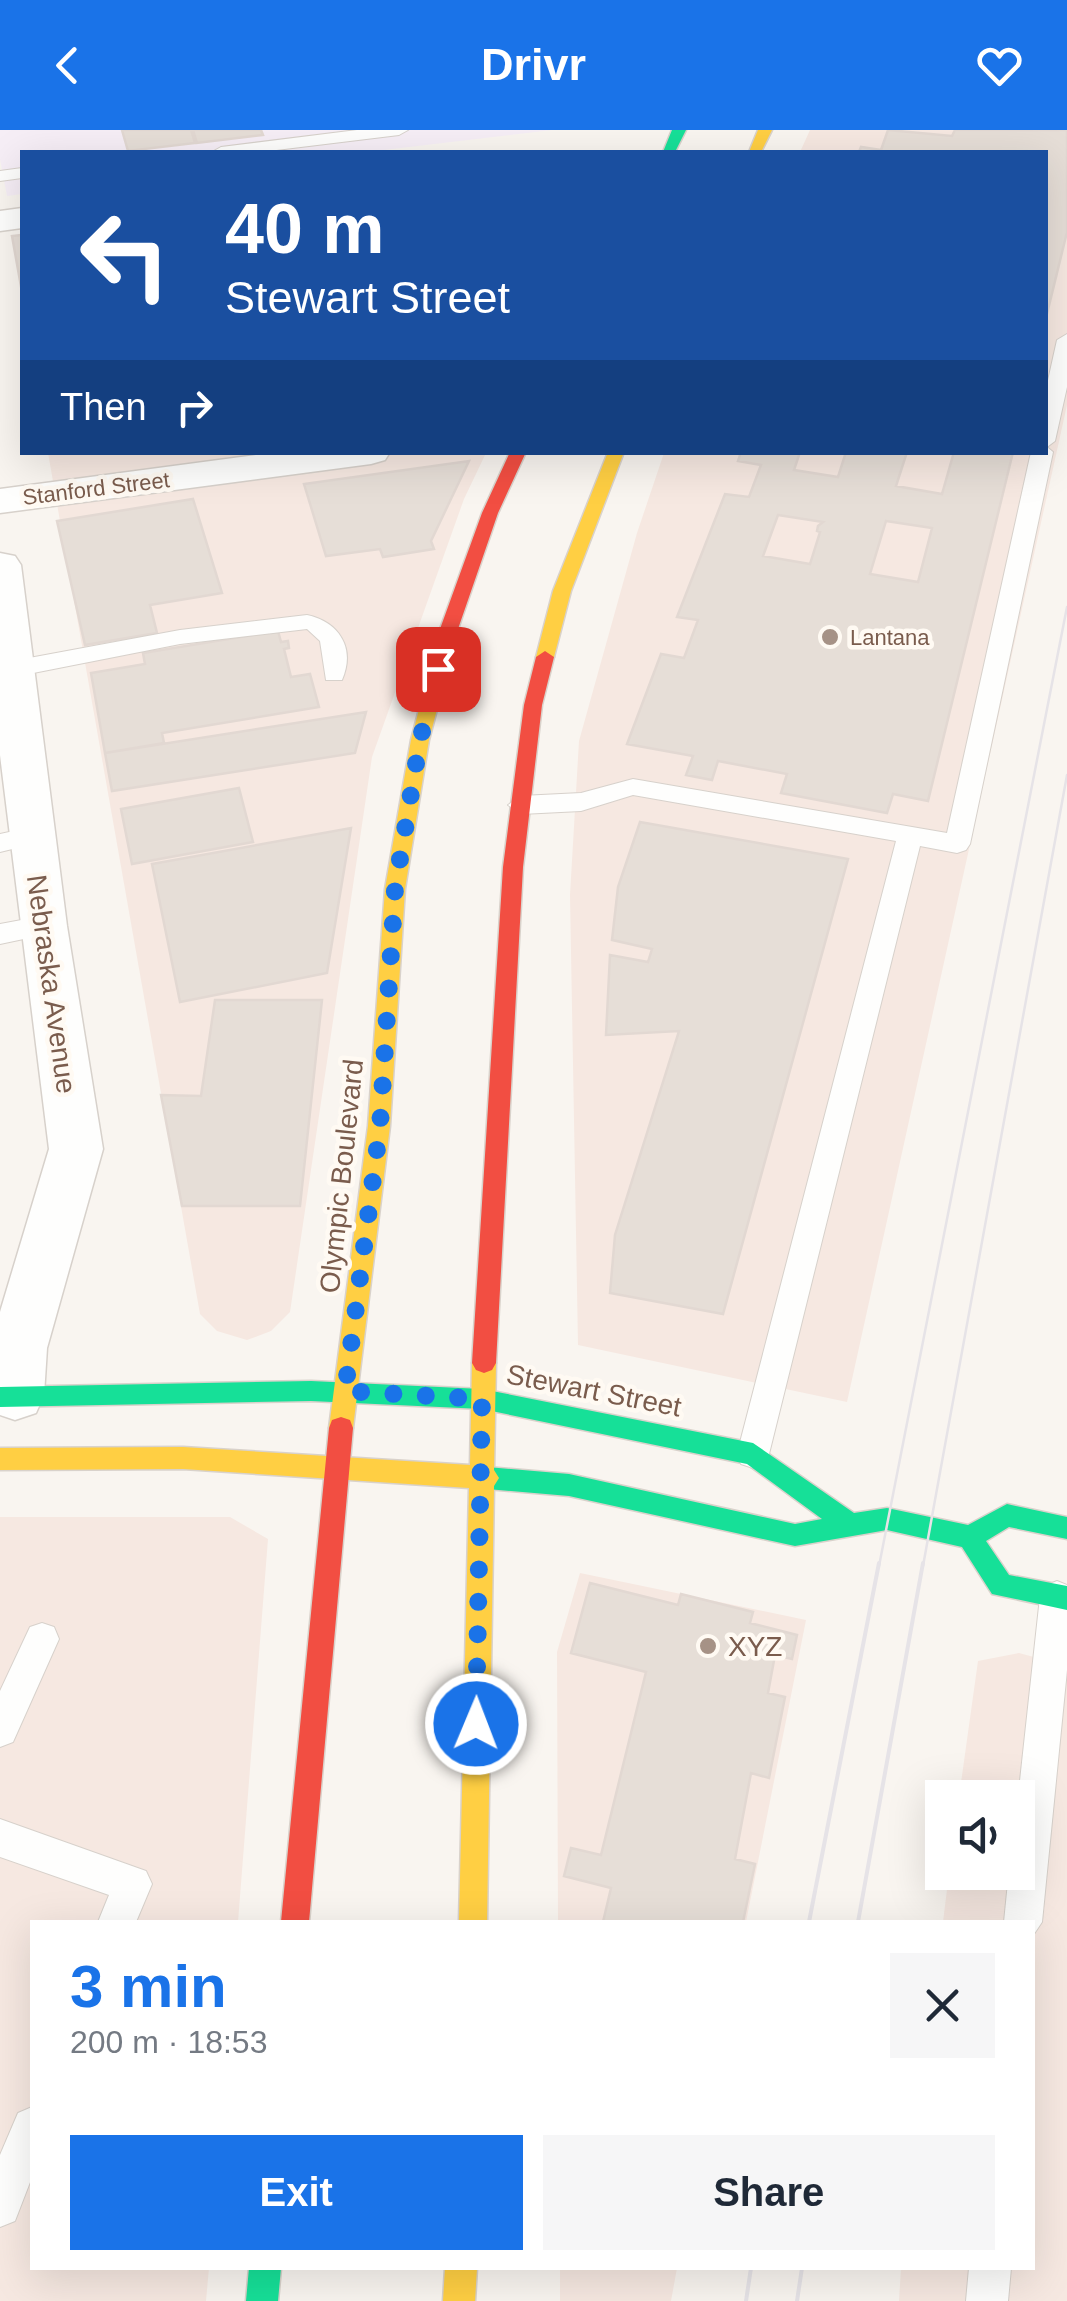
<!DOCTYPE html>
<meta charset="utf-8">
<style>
:root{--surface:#fff;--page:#f6f6f7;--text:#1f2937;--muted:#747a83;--accent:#1a73e8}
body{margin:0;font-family:Arial,sans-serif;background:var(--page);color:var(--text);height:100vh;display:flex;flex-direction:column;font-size:38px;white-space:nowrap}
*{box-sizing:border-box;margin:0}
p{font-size:32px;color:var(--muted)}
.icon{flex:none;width:55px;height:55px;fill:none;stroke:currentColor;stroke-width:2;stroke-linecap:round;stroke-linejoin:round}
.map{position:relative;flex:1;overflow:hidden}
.drawer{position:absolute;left:30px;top:1790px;width:1005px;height:350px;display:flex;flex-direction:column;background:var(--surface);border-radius:0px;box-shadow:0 10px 40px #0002}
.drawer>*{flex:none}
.hud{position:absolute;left:20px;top:20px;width:1028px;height:305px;border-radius:0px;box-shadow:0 10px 40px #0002;background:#1a4fa0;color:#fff;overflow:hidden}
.fabs{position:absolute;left:925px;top:1650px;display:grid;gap:20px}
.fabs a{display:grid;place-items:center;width:110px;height:110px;border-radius:0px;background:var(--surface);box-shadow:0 10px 40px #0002;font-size:50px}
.pin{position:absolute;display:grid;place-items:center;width:85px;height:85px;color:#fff;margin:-42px;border-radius:20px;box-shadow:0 5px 15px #0006}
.me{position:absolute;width:110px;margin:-55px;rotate:1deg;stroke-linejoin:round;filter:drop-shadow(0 0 8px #0008)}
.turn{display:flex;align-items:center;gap:35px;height:210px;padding:0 40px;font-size:45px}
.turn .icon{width:130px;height:130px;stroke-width:2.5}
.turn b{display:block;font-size:70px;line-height:85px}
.then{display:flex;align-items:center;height:95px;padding:0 40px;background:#0003;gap:20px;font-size:38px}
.round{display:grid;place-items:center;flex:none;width:105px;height:105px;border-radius:0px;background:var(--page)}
.headline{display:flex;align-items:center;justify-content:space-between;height:170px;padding:0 40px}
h1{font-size:60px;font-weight:800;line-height:75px;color:var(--accent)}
.cta{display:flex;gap:20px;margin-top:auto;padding:20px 40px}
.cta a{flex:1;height:115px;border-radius:0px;background:var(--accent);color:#fff;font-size:40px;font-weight:800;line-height:115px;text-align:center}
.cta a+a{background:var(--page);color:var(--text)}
header{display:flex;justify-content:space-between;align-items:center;height:130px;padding:0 40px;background:var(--accent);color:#fff;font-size:45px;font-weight:800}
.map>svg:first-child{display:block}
</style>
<header><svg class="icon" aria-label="back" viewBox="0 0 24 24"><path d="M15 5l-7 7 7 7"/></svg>Drivr<svg class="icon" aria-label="heart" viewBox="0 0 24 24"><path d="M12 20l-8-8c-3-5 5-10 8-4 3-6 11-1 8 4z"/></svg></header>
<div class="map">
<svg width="1067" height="2171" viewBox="0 0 1067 2171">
<rect width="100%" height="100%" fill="#f9f5f0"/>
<path fill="#f6e8e1" d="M 810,0 L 1067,0 L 1067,275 L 847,1272 L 578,1215 L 570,765 L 579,611 L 637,403 L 664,323 L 1045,322 L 1045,22 L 800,22 Z
M 48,323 L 486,323 L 464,369 L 372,627 L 290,1182 L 271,1201 L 247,1210 L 217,1201 L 200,1184 Z
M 0,1387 L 230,1387 L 268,1409 L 238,1792 L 32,1792 L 32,2138 L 209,2138 L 206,2171 L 0,2171 Z
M 580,1443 L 806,1490 L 746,1792 L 558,1792 L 557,1522 Z
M 1019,1523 L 1067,1536 L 1067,2171 L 899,2171 L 901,2138 L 1032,2138 L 1032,1792 L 943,1792 L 949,1743 L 1018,1742 L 1018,1668 L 959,1667 L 978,1531 Z
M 560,2138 L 677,2138 L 671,2171 L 560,2171 Z"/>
<path fill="#f6eef6" d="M 0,0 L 552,0 L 367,22 L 22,22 L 22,64 L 7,66 L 0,29 Z"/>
<path fill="#e6ded7" stroke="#e2d8d2" stroke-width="2.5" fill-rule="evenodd" d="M 122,0 L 191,0 L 195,13 L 128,21 Z
M 193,0 L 261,0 L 263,5 L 197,13 Z
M 888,0 L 952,6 L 955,0 L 1067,0 L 1067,102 L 1045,192 L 1045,22 L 859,22 L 861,17 L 881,20 Z
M 22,105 L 22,162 L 12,106 Z
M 741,322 L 800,322 L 794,340 L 838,347 L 846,322 L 907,322 L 896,356 L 942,364 L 954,322 L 1013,322 L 928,671 L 893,664 L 887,683 L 781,663 L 787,644 L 718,631 L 712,650 L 686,645 L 693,626 L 627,614 L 661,524 L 684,528 L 698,490 L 677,487 L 725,364 L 749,367 L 761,335 L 738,331 ZM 778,385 L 823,392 L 818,396 L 817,401 L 820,402 L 810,434 L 763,426 ZM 886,391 L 932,398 L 918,452 L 870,444 Z
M 469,331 L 431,411 L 434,419 L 383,427 L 380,419 L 326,426 L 304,354 Z
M 193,369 L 222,463 L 150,475 L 157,503 L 85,515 L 57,391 Z
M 278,501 L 281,512 L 288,511 L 289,518 L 284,519 L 291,547 L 310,544 L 319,577 L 162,603 L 164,613 L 105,623 L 91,543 L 145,534 L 143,523 Z
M 366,582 L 355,623 L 112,661 L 105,623 Z
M 239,658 L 253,712 L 132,734 L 121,679 Z
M 640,692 L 848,729 L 723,1184 L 610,1163 L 615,1105 L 679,901 L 606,905 L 610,825 L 648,832 L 652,819 L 612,810 L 618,757 Z
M 351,698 L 327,843 L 180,872 L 152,734 Z
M 215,870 L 322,870 L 300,1076 L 182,1076 L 161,965 L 201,966 Z
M 590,1453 L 678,1475 L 681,1464 L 753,1482 L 750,1493 L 797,1505 L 792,1529 L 775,1525 L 768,1563 L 785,1567 L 769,1648 L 751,1643 L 735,1729 L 755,1734 L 743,1792 L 603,1792 L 611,1758 L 564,1746 L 571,1718 L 601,1725 L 646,1542 L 571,1523 Z"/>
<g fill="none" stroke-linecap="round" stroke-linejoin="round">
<g stroke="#d7d1cb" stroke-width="2">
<path id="lane" d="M 357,0 L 408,0 L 399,5 L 260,22 L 212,22 L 221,17 Z
M 22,38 L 22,48 L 0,51 L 0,41 Z
M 1067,204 L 1067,257 L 1055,311 L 1047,317 L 1053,322 L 970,714 L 966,720 L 957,723 L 920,716 L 769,1324 L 765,1334 L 753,1338 L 741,1334 L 737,1324 L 896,711 L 633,665 L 581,681 L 521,684 L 508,675 L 521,666 L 581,663 L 633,649 L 947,703 L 1031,322 L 1045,322 L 1045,264 L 1057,210 Z
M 307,485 C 339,492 356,518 342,550 L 326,550 L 320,511 L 307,499 L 180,514 L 13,547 L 1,539 L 13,531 L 180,500 Z
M 32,697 L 41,700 L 45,706 L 41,712 L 0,722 L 0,704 Z
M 43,786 L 52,789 L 56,796 L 52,803 L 0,814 L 0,794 Z
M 1057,1451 L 1067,1455 L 1067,1540 L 1042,1792 L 1032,1807 L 1032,1792 L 1004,1792 L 1009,1742 L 1018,1742 L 1018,1669 L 1040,1467 L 1045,1456 Z
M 42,1493 L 54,1497 L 59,1509 L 13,1612 L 0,1617 L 0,1561 L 30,1497 Z
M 0,1689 L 146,1741 L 152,1754 L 136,1792 L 98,1792 L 109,1765 L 0,1727 Z
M 32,1977 L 32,2047 L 15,2091 L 0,2097 L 0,2025 L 18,1983 Z
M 969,2138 L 1011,2138 L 1008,2171 L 966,2171 Z"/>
</g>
<g stroke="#d7d1cb" stroke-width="3">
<path id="street" d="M 22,78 L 22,98 L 0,101 L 0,81 Z
M 279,322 L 390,322 L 385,330 L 371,334 L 0,383 L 0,359 Z
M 0,423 L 15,426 L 21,435 L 67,796 L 103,1019 L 47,1218 L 44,1265 L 36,1283 L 15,1290 L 0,1285 L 0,1182 L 49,1019 L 0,625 Z"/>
</g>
<g stroke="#d9d2cb" stroke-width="3">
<path id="fast" d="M 672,0 L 686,0 L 675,22 L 663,22 Z
M 311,1251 L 482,1259 L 753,1313 L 854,1383 L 887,1378 L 968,1395 L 1007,1374 L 1067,1387 L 1067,1409 L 1009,1397 L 986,1411 L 1009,1445 L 1067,1456 L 1067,1480 L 992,1464 L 962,1417 L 887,1400 L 795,1416 L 569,1366 L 487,1359 L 478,1356 L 475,1348 L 478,1340 L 487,1337 L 569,1344 L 795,1394 L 822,1389 L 747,1334 L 482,1279 L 311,1271 L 0,1277 L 0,1257 Z
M 249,2138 L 281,2138 L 278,2171 L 246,2171 Z"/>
</g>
<g stroke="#d9d2cb" stroke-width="3">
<path id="slow" d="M 758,0 L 772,0 L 761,22 L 749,22 Z
M 608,322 L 624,322 L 571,461 L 554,527 L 545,533 L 539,531 L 536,527 L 553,461 Z
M 449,494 L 458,499 L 429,610 L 405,759 L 390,996 L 353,1298 L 350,1306 L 341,1309 L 332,1306 L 329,1298 L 368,996 L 385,759 L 411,610 L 440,499 Z
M 484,1223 L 492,1226 L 496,1233 L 494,1340 L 499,1348 L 494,1356 L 487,1792 L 459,1792 L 469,1358 L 183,1339 L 0,1340 L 0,1318 L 183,1317 L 470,1335 L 472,1233 L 476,1226 Z
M 445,2138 L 477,2138 L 475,2171 L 443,2171 Z"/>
</g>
<g stroke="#d9d2cb" stroke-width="3">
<path id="jam" d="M 510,322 L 526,322 L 498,383 L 458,499 L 455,503 L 443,503 L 440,499 L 482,383 Z
M 545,521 L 554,527 L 542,575 L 523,737 L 496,1233 L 492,1240 L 484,1243 L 476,1240 L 472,1233 L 503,737 L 524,575 L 536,527 Z
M 341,1287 L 350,1290 L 353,1298 L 309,1792 L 281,1792 L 329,1298 L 332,1290 Z"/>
</g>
<use href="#lane" fill="#fefefd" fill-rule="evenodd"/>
<use href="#street" fill="#fefefd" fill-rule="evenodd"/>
<use href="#fast" fill="#16e098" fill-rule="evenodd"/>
<use href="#slow" fill="#ffcf43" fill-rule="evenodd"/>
<use href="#jam" fill="#f24e42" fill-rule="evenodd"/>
<path stroke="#e6e3e7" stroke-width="2.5" d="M 879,1436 L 1067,477
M 923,1436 L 1067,645"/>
<path stroke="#e6e3e7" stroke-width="4" d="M 809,1792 L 879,1433
M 858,1792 L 923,1433
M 746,2171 L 751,2138
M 797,2171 L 802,2138"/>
</g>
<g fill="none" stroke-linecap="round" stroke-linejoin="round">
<path stroke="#1a73e8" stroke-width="18" stroke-dasharray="0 32.4" d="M 438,539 L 420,610 L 395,759 L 380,996 L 345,1261 L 482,1269 L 476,1594"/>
</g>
<g fill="#a69286" stroke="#fffaf3" stroke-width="4">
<circle cx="830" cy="507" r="10"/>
<circle cx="708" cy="1516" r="10"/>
</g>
<g text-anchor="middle" stroke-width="9" stroke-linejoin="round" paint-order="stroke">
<g font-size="22" fill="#7a5c4d" stroke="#fffaf3">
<text transform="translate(96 358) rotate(-7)" y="8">Stanford Street</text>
</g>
<g font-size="22" fill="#7a5c4d" stroke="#fffaf3" text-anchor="start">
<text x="850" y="515">Lantana</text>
</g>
<g font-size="28" fill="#7a5c4d" stroke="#fffaf3">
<text transform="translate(52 854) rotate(82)" y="10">Nebraska Avenue</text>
<text transform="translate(341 1046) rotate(-84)" y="10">Olympic Boulevard</text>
<text transform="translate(594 1260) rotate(11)" y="10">Stewart Street</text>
</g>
<g font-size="28" fill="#7a5c4d" stroke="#fffaf3" text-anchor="start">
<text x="728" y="1526">XYZ</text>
</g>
</g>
</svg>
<div class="fabs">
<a><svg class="icon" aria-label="sound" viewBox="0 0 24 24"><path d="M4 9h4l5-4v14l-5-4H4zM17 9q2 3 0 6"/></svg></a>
</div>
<div class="pin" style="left:438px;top:539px;background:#d93025"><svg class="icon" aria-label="arrive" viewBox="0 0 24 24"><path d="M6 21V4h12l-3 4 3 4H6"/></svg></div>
<svg class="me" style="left:476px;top:1594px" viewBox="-20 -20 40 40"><circle r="17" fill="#1a73e8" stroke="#fff" stroke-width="3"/><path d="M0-11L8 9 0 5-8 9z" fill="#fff"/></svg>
<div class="hud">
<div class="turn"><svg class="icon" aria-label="left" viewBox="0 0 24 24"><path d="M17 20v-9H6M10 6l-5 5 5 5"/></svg><div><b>40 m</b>Stewart Street</div></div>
<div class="then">Then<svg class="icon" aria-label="right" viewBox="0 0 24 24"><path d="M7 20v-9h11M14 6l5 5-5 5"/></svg></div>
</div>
<section class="drawer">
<div class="headline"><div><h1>3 min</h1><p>200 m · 18:53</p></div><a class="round"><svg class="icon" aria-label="close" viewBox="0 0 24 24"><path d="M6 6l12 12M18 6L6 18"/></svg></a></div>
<div class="cta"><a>Exit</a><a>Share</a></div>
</section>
</div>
